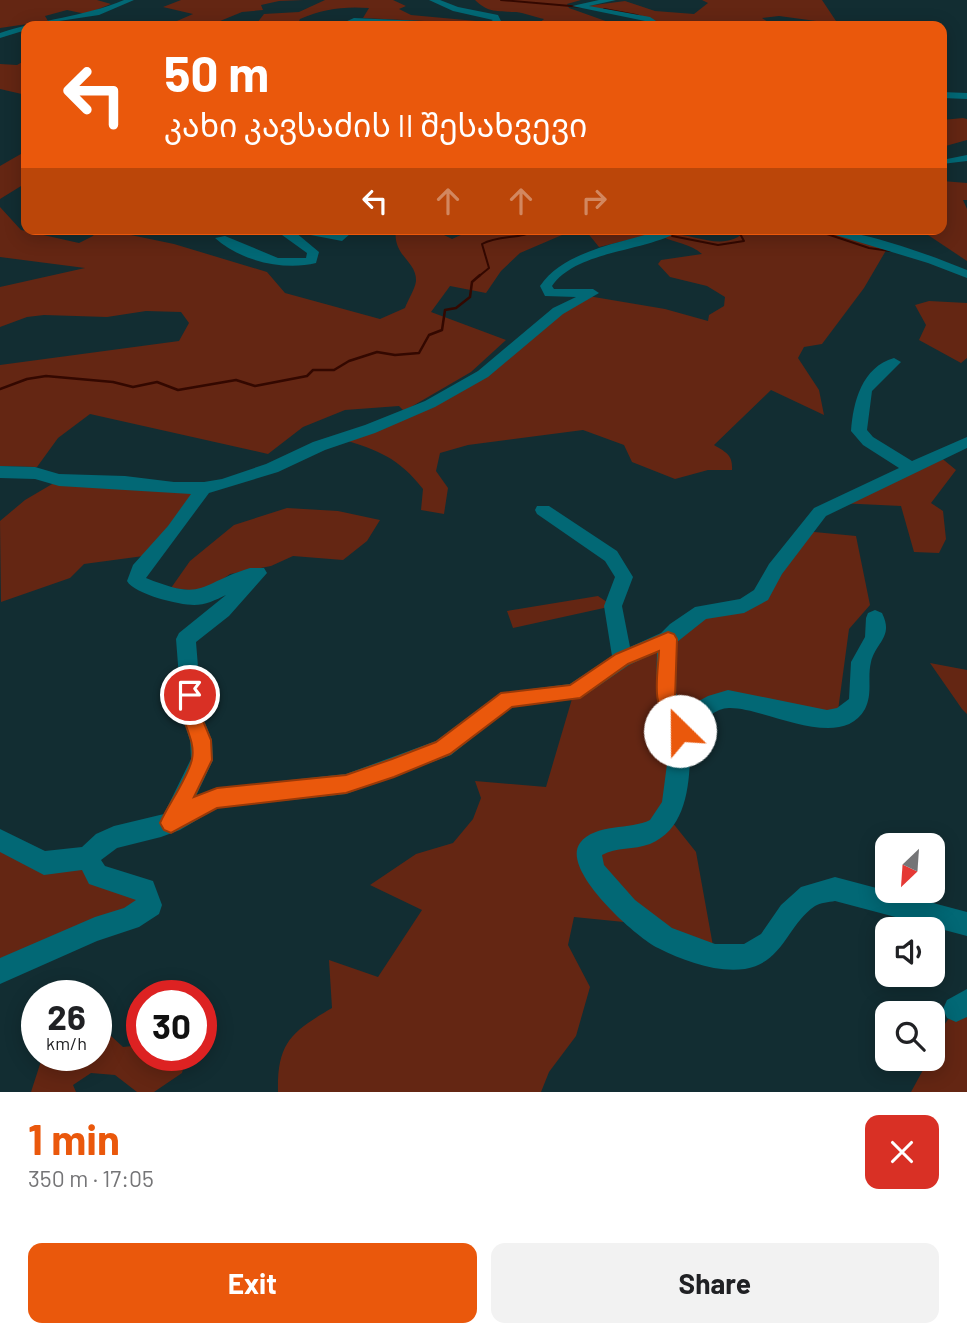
<!DOCTYPE html>
<meta charset="utf-8">
<style>
:root{--surface:#fff;--page:#f2f2f2;--text:#202124;--muted:#757577;--accent:#ea580c}
body{margin:0;font-family:Barlow,"Noto Sans Georgian",sans-serif;background:var(--page);color:var(--text);height:100vh;display:flex;flex-direction:column;font-size:26px;white-space:nowrap}
*{box-sizing:border-box;margin:0}
p{font-size:23px;color:var(--muted)}
.icon{flex:none;width:38px;height:38px;fill:none;stroke:currentColor;stroke-width:2;stroke-linecap:round;stroke-linejoin:round}
.map{position:relative;height:1092px;overflow:hidden}
.details{display:flex;flex-direction:column;background:var(--surface);flex:1}
.details>*{flex:none}
.hud{position:absolute;left:21px;top:21px;width:926px;height:214px;border-radius:14px;box-shadow:0 4px 18px #0003;background:#ea580c;color:#fff;overflow:hidden}
.needle{width:46px;rotate:205deg}
.controls{position:absolute;left:875px;top:833px;display:grid;gap:14px}
.controls a{display:grid;place-items:center;width:70px;height:70px;border-radius:14px;background:var(--surface);box-shadow:0 4px 18px #0003;font-size:35px}
.speed{position:absolute;left:21px;top:980px;display:flex;gap:14px;font-size:35px;font-weight:700;text-align:center}
.speed>*{display:grid;place-content:center;width:91px;height:91px;border-radius:50%;background:var(--surface);box-shadow:0 4px 18px #0003;line-height:1}
.speed small{font-size:18px;font-weight:400}
.speed .limit{border:10px solid #d22;background:#fff;color:#111}
.pin{position:absolute;display:grid;place-items:center;width:60px;height:60px;color:#fff;margin:-30px;border:4px solid #fff;border-radius:50%;box-shadow:0 2px 7px #0007}
.me{position:absolute;width:77px;margin:-38px;rotate:337deg;stroke-linejoin:round;filter:drop-shadow(0 0 5px #0008)}
.turn{display:flex;align-items:center;gap:24px;height:147px;padding:0 28px;font-size:32px}
.turn .icon{width:91px;height:91px;stroke-width:2.5}
.turn b{display:block;font-size:49px;line-height:60px}
.lanes{display:flex;align-items:center;height:66px;padding:0 28px;background:#0003;justify-content:center;gap:35px;direction:ltr}
.lanes .off{opacity:.35}
.round{display:grid;place-items:center;flex:none;width:74px;height:74px;border-radius:14px;background:var(--page)}
.head{display:flex;align-items:center;justify-content:space-between;height:119px;padding:0 28px}
h1{font-size:42px;font-weight:700;line-height:52px;color:var(--accent)}
.action{display:flex;gap:14px;margin-top:auto;padding:14px 28px}
.action a{flex:1;height:80px;border-radius:14px;background:var(--accent);color:#fff;font-size:28px;font-weight:700;line-height:80px;text-align:center}
.action a+a{background:var(--page);color:var(--text)}
.map>svg:first-child{display:block}
</style>
<div class="map">
<svg width="967" height="1092" viewBox="0 0 967 1092">
<rect width="100%" height="100%" fill="#122d32"/>
<path fill="#642613" d="M 0,0 L 97,0 L 111,4 L 86,14 L 67,10 L 45,16 L 48,21 L 0,28 Z
M 181,0 L 304,0 L 279,1 L 261,5 L 263,10 L 242,12 L 208,26 L 123,26 L 146,21 L 170,24 L 193,14 L 163,7 Z
M 325,0 L 393,0 L 406,6 L 399,9 L 411,15 L 487,22 L 485,24 L 363,18 L 369,8 C 344,6 323,9 300,19 L 297,26 L 259,26 L 257,23 L 264,14 L 299,12 Z
M 475,0 L 581,0 L 567,4 L 569,8 L 614,24 L 610,26 L 536,26 L 544,19 C 535,17 525,13 516,12 C 498,11 488,13 475,0 Z
M 702,0 L 822,0 L 838,24 L 779,16 L 762,18 L 774,26 L 665,26 L 653,20 L 587,6 L 625,1 L 655,11 L 694,14 L 708,3 Z
M 26,60 L 26,95 L 0,89 L 0,64 L 17,65 Z
M 963,118 L 967,119 L 967,140 L 942,147 L 942,120 Z
M 26,151 L 26,183 L 0,199 L 0,166 Z
M 942,181 L 967,183 L 967,200 L 963,200 L 967,209 L 967,261 L 919,229 L 942,229 Z
M 0,207 L 21,230 L 79,243 L 93,236 L 97,229 L 118,229 L 126,234 L 174,244 L 267,272 L 285,293 L 380,319 L 405,308 C 408,300 415,289 416,281 C 417,261 392,256 396,229 L 432,229 L 452,239 L 474,229 L 648,229 L 653,234 L 599,247 L 586,231 L 569,232 L 520,253 L 501,271 L 486,293 L 450,286 L 431,312 L 506,340 L 471,372 L 404,411 L 399,406 L 345,410 L 303,427 L 268,454 L 90,414 L 58,438 L 37,467 L 0,466 L 0,365 L 179,341 L 189,323 L 181,312 L 146,311 L 107,317 L 44,315 L 27,317 L 0,327 L 0,287 L 85,268 L 0,257 Z
M 747,229 L 822,229 L 888,247 L 864,288 L 822,344 L 804,347 L 798,358 L 819,390 L 824,415 L 771,390 L 714,445 C 725,452 733,454 732,470 L 708,470 L 675,479 L 632,462 L 624,445 L 583,430 L 468,445 L 440,453 L 436,471 L 448,488 L 444,514 L 421,510 L 423,489 C 399,458 378,450 341,439 L 430,404 L 588,296 L 665,309 L 708,321 L 709,315 L 724,306 L 725,297 L 707,286 L 670,277 L 658,264 L 661,260 L 702,254 C 691,244 673,242 660,236 C 685,226 723,258 747,229 Z
M 929,301 L 967,303 L 967,358 L 961,363 L 919,340 L 926,325 L 915,305 Z
M 939,456 L 956,470 L 931,503 L 943,511 L 946,539 L 939,553 L 914,552 L 901,506 L 838,503 Z
M 59,480 L 204,488 L 151,555 L 84,564 L 70,578 L 1,602 L 0,521 L 25,500 Z
M 287,508 L 338,511 L 380,520 L 367,541 L 343,560 L 293,556 L 271,566 L 230,574 L 205,592 L 171,588 L 190,561 L 234,525 Z
M 804,531 L 856,536 L 870,605 L 849,629 L 837,718 L 727,698 L 692,718 L 668,817 L 696,852 L 715,957 L 644,924 L 574,917 L 568,945 L 590,987 L 576,1036 L 549,1072 L 541,1092 L 278,1092 C 277,1043 291,1032 332,1008 L 329,960 L 378,977 L 422,910 L 370,885 L 416,854 L 453,843 L 473,819 L 481,798 L 475,781 L 546,787 L 574,692 L 702,612 L 744,606 Z
M 598,596 L 613,606 L 513,628 L 507,611 Z
M 930,663 L 967,670 L 967,714 L 962,709 Z
M 0,840 L 44,863 L 88,858 L 150,905 L 0,971 Z
M 967,1002 L 967,1092 L 911,1092 L 929,1059 L 933,1059 C 933,1037 949,1013 967,1002 Z
M 96,1017 L 98,1024 L 123,1047 L 142,1045 L 142,1055 L 187,1055 L 182,1073 L 154,1092 L 137,1092 L 115,1075 L 91,1073 L 73,1085 L 76,1092 L 31,1092 L 43,1055 L 96,1055 Z"/>
<g fill="none" stroke-linecap="round" stroke-linejoin="round">
<path stroke="#330800" stroke-width="2" d="M 501,0 L 582,7
M 604,9 L 636,15 L 667,26
M 605,229 L 639,229
M 754,229 L 780,233 L 797,229
M 812,229 L 869,248 L 890,251
M 672,236 L 718,245 L 744,241 L 739,232 L 743,229
M 478,277 L 489,268 L 482,244 C 500,234 521,240 538,229"/>
<path stroke="#330800" stroke-width="2.5" d="M 0,389 L 27,379 L 46,376 L 113,382 L 133,387 L 157,382 L 178,390 L 236,380 L 255,386 L 307,376 L 313,370 L 334,370 L 349,361 L 377,352 L 395,355 L 419,353 L 429,335 L 442,330 L 445,310 L 456,308 L 470,297 L 472,282 L 480,275"/>
<path fill="#026875" fill-rule="evenodd" d="M 124,0 L 134,0 L 99,15 L 26,26 L 26,30 L 0,38 L 0,33 C 41,19 84,17 124,0 Z
M 429,0 L 440,0 L 458,7 L 498,15 L 501,21 L 493,26 L 356,22 L 362,26 L 352,26 L 345,22 L 354,18 L 486,24 L 493,20 L 453,11 Z
M 599,0 L 616,0 L 589,6 L 650,17 L 664,26 L 655,26 L 645,21 L 572,6 Z
M 942,92 L 967,93 L 967,99 L 942,98 Z
M 967,155 L 967,161 L 942,164 L 942,160 Z
M 283,229 L 335,232 L 332,229 L 347,229 L 351,233 L 342,241 L 295,232 L 319,252 L 316,263 C 284,271 240,261 215,238 L 225,236 L 278,258 L 306,258 L 307,253 L 282,235 L 280,233 Z
M 664,229 L 682,229 C 651,252 577,249 552,286 L 554,289 L 593,289 L 599,293 L 563,314 L 488,377 L 435,407 L 375,433 L 325,450 L 278,472 L 209,493 L 146,578 C 205,602 198,584 250,568 L 264,568 L 267,573 L 229,616 L 196,642 L 202,716 L 212,740 L 213,760 L 196,796 L 217,788 L 346,774 L 436,741 L 500,693 L 570,684 L 612,656 L 604,606 L 615,577 L 605,561 L 537,514 L 535,510 L 537,506 L 549,506 L 617,551 L 633,577 L 622,606 L 630,647 L 661,633 L 670,624 L 695,607 L 740,599 L 754,590 L 769,564 L 814,508 L 899,468 L 863,445 L 851,431 C 853,402 862,367 894,358 L 901,362 L 872,391 L 867,430 L 873,437 L 912,461 L 967,437 L 967,448 L 826,516 L 782,574 L 768,600 L 744,613 L 706,619 L 677,642 L 676,693 L 684,709 L 708,696 L 728,690 L 827,710 L 837,708 L 849,699 L 851,662 L 865,637 L 866,618 L 868,613 L 875,610 L 882,613 C 894,637 876,642 871,662 C 867,678 873,693 865,709 C 840,753 765,707 729,708 C 716,708 703,721 690,726 C 690,765 694,826 650,844 C 634,850 616,847 602,855 L 604,865 L 635,900 L 672,928 L 715,944 L 744,944 L 761,934 L 781,905 L 801,887 L 835,877 L 967,912 L 967,936 L 835,901 C 829,902 820,903 815,906 C 787,925 784,962 745,969 C 716,973 684,961 658,948 C 636,937 560,870 580,843 C 595,823 631,830 650,820 L 662,802 L 669,749 L 670,722 L 656,693 L 657,652 L 629,665 L 581,698 L 511,707 L 451,755 L 346,794 L 217,808 L 180,830 L 161,837 L 117,848 L 101,860 L 105,866 L 153,881 L 162,905 L 159,914 L 139,927 L 97,941 L 0,984 L 0,958 L 95,917 L 124,908 L 136,900 L 89,884 L 82,870 L 44,875 L 0,852 L 0,829 L 45,851 L 82,847 L 96,834 L 114,826 L 164,814 L 191,759 L 190,740 L 182,716 L 176,639 L 179,633 L 226,595 C 216,600 205,605 194,605 C 179,605 134,594 127,581 L 133,565 L 168,526 L 191,494 L 59,486 L 35,479 L 0,478 L 0,466 L 35,467 L 59,474 L 125,476 L 174,482 L 204,482 L 222,479 L 266,464 L 313,442 L 365,425 L 425,401 L 478,371 L 553,308 L 576,297 L 545,296 L 540,286 C 565,249 624,243 664,229 Z
M 816,229 C 860,229 925,253 967,270 L 967,278 L 928,263 Z
M 967,989 L 967,1017 L 956,1022 L 947,1018 L 943,1009 L 947,1000 Z"/>
</g>
<path fill="#ea580c" stroke="#983908" stroke-width="2" d="M 668,632 L 674,634 L 677,639 L 675,699 L 678,707 L 690,719 L 686,737 L 680,739 L 673,737 L 671,723 C 650,708 658,674 659,651 L 628,664 L 580,698 L 512,707 L 450,754 L 394,777 L 346,793 L 217,808 L 171,833 L 164,830 L 160,823 C 168,805 189,776 192,759 C 197,735 172,713 184,690 L 190,688 L 197,690 L 201,716 L 211,740 L 212,760 L 194,797 L 217,788 L 346,775 L 392,759 L 436,742 L 501,693 L 570,685 L 616,654 Z"/>
</svg>
<div class="controls">
<a><svg class="needle" viewBox="-14 -14 28 28"><path d="M0-13l5 13h-10z" fill="#e53935"/><path d="M0 13l5-13h-10z" fill="#757577"/></svg></a>
<a><svg class="icon" aria-label="sound" viewBox="0 0 24 24"><path d="M4 9h4l5-4v14l-5-4H4zM17 9q2 3 0 6"/></svg></a>
<a><svg class="icon" aria-label="search" viewBox="0 0 24 24"><circle cx="10" cy="10" r="6"/><path d="M15 15l6 6"/></svg></a>
</div>
<div class="speed"><div>26<small>km/h</small></div><div class="limit">30</div></div>
<div class="pin" style="left:190px;top:695px;background:#d93025"><svg class="icon" aria-label="arrive" viewBox="0 0 24 24"><path d="M6 21V4h12l-3 4 3 4H6"/></svg></div>
<svg class="me" style="left:680px;top:731px" viewBox="-20 -20 40 40"><circle r="19" fill="#fff"/><path d="M0-13L10 11 0 6-10 11z" fill="#ea580c"/></svg>
<div class="hud">
<div class="turn"><svg class="icon" aria-label="left" viewBox="0 0 24 24"><path d="M17 20v-9H6M10 6l-5 5 5 5"/></svg><div><b>50 m</b>კახი კავსაძის II შესახვევი</div></div>
<div class="lanes"><svg class="icon" aria-label="left" viewBox="0 0 24 24"><path d="M17 20v-9H6M10 6l-5 5 5 5"/></svg><svg class="icon off" aria-label="ahead" viewBox="0 0 24 24"><path d="M12 20V5M6 11l6-6 6 6"/></svg><svg class="icon off" aria-label="ahead" viewBox="0 0 24 24"><path d="M12 20V5M6 11l6-6 6 6"/></svg><svg class="icon off" aria-label="right" viewBox="0 0 24 24"><path d="M7 20v-9h11M14 6l5 5-5 5"/></svg></div>
</div>
</div>
<section class="details">
<div class="head"><div><h1>1 min</h1><p>350 m · 17:05</p></div><a class="round" style="background:#d93025;color:#fff"><svg class="icon" aria-label="close" viewBox="0 0 24 24"><path d="M6 6l12 12M18 6L6 18"/></svg></a></div>
<div class="action"><a>Exit</a><a>Share</a></div>
</section>
